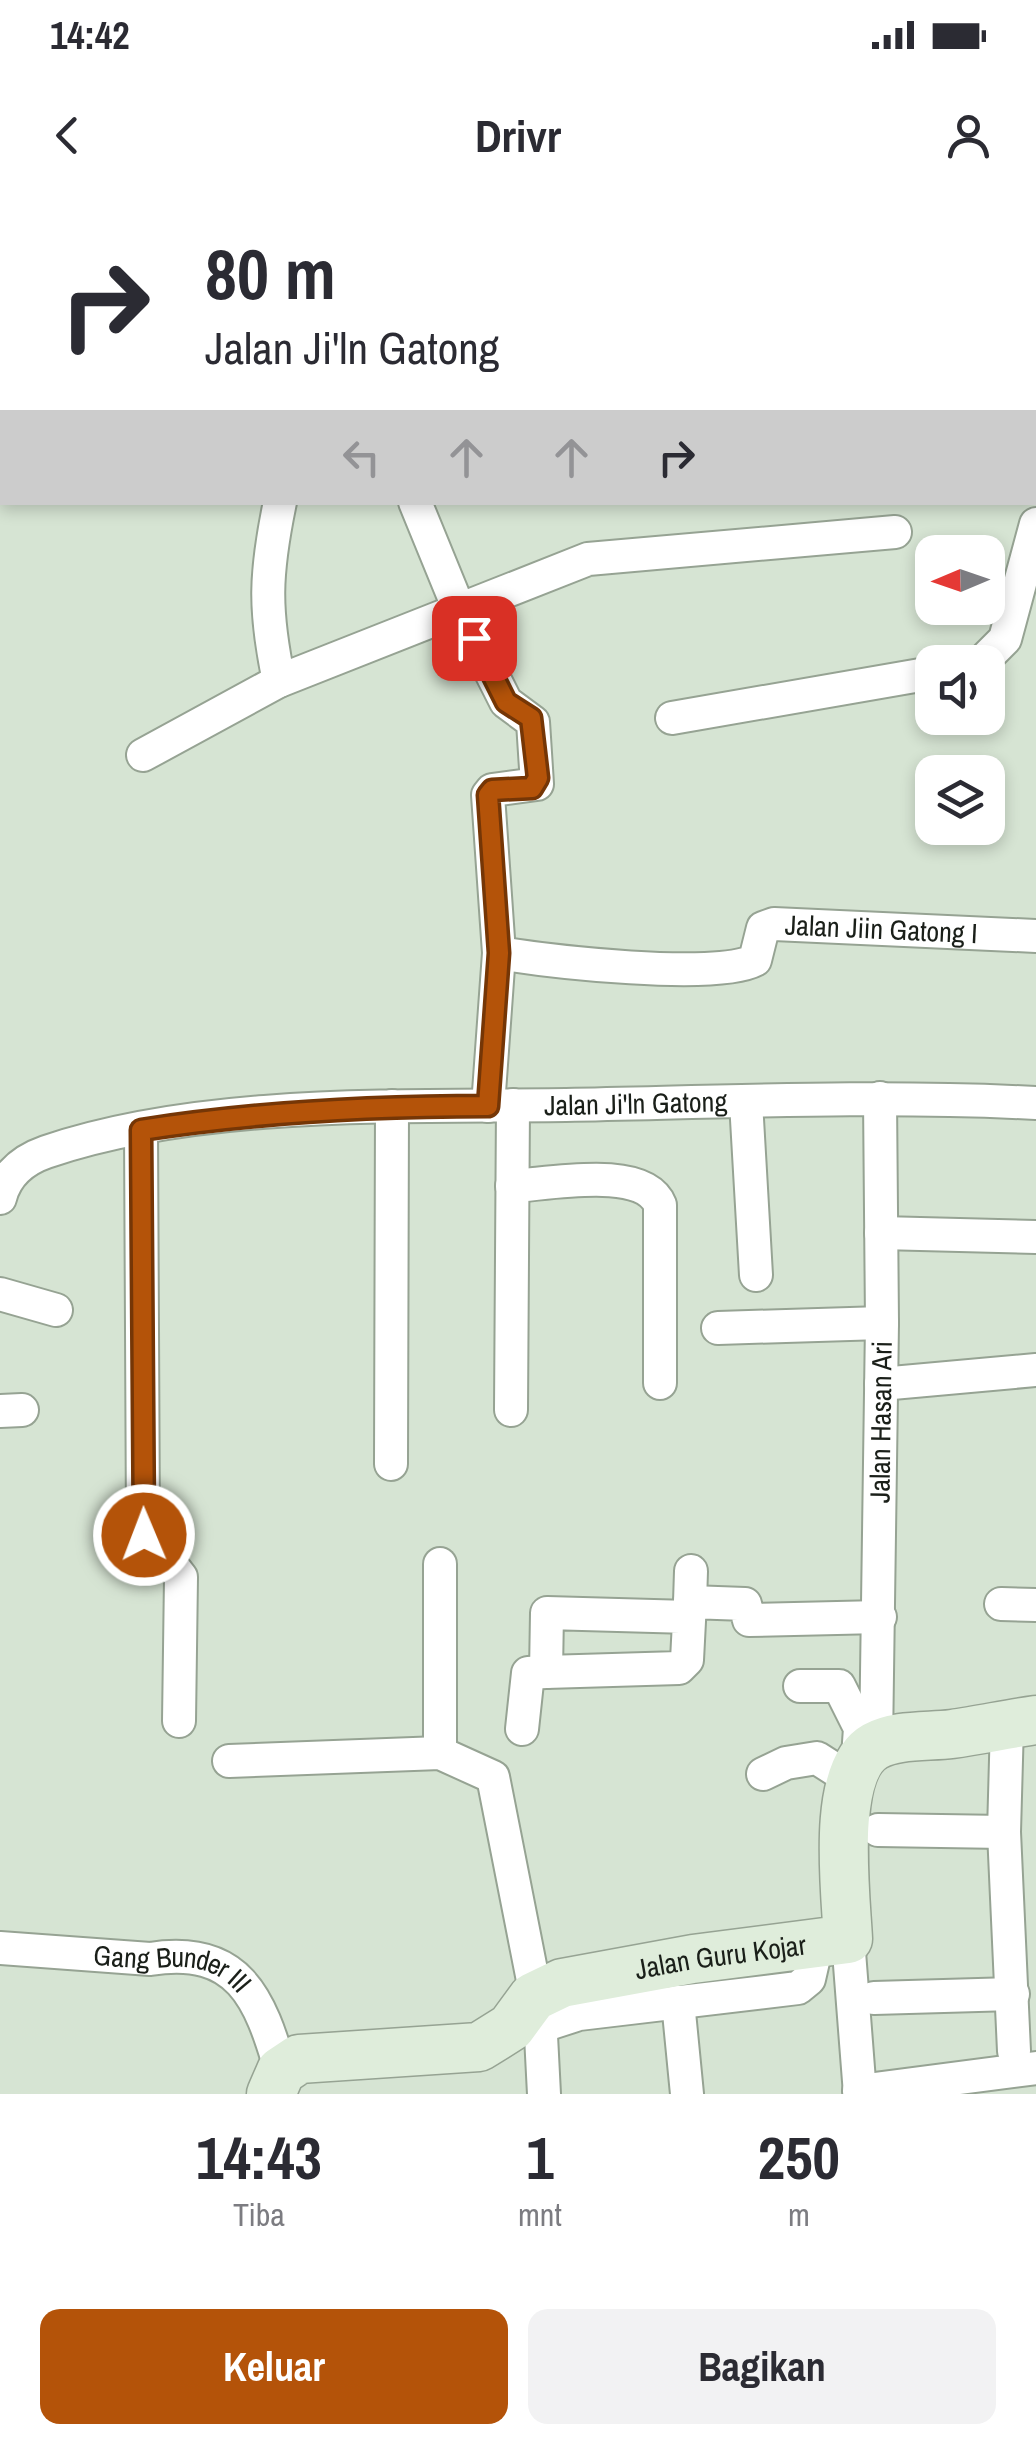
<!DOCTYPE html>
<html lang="id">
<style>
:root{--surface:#fff;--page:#f2f2f3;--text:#2b2b33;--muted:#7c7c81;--accent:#b45309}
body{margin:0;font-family:"Archivo Narrow",sans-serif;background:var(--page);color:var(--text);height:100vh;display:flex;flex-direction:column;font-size:38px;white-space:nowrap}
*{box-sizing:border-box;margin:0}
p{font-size:32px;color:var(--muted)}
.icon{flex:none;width:55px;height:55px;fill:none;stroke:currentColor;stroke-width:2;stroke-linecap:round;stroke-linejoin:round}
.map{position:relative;height:1894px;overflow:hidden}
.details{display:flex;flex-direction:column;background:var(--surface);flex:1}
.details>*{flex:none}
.hud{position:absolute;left:0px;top:0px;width:1038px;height:305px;box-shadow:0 5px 15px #0003;background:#fff;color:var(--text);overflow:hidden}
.needle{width:65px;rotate:268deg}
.controls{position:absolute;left:915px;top:335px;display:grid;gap:20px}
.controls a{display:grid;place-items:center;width:90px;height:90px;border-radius:20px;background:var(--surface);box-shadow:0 5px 15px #0003;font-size:50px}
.pin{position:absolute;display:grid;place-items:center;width:85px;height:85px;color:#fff;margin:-42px;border-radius:20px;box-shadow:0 5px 15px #0006}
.me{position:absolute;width:110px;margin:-55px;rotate:359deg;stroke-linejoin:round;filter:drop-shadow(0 0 8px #0008)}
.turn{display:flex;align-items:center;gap:35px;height:210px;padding:0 40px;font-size:45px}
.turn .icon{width:130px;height:130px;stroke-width:2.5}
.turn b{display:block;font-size:70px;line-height:85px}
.lanes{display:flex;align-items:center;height:95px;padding:0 40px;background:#0003;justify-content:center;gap:50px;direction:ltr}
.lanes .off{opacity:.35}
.eta{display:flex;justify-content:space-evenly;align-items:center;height:170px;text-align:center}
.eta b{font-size:60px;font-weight:800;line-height:70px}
.button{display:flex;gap:20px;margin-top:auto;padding:20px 40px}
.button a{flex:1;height:115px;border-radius:20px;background:var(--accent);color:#fff;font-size:40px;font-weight:800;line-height:115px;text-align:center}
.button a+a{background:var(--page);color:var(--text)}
.status{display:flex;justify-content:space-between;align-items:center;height:70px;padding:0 50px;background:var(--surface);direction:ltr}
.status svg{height:28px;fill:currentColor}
header{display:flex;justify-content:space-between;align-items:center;height:130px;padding:0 40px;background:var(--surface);font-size:45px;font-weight:800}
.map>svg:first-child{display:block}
</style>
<div class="status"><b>14:42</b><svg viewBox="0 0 49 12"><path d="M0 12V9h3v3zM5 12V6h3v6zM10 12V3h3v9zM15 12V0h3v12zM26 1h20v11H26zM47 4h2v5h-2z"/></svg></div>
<header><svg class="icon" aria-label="back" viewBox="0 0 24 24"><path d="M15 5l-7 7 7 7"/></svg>Drivr<svg class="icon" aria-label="person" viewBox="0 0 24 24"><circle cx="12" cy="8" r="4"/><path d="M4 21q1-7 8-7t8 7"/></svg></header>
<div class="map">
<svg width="1036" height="1894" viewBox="0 0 1036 1894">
<rect width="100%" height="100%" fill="#d6e4d3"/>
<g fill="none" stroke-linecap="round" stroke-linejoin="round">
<g stroke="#96a393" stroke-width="36">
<g id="street">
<path d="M 41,2 L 42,0"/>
<path d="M 342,2 L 343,0"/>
<path d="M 820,2 L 820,0"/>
<path d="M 1035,93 L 1036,92"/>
<path d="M 0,101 L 2,96"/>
<path d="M 1035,121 L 1036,129"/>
<path d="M 415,302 L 458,407 L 506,502 L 533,522 L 537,584 L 492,590 L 488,595 L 499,753 L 488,906"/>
<path d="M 982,462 L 1005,439 L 1036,324"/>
<path d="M 279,481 C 264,410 265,374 280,302"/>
<path d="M 672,518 L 932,473"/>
<path d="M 143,555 L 279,481 L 588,359 L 895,332"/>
<path id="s1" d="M 499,753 C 547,761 716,781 755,760 L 763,728 L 774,724 L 1036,736"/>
<path d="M 746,902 L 756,1075"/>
<path d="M 141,931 L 143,1328 L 181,1377 L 179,1521"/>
<path d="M 512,986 C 550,984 644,965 660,1005 L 660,1183"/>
<path id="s2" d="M 0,998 C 6,974 23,960 46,952 C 202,899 402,907 566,905 C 722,902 879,895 1036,903"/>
<path d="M 881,1033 L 1036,1037"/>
<path d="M 0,1094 L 56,1110"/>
<path d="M 718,1128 L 882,1123"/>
<path d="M 881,1184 L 1036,1170"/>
<path d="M 511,1210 L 513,905"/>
<path d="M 0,1211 L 22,1210"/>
<path d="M 391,1264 L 392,906"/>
<path d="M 440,1364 L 440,1553"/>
<path d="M 690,1402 L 691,1371"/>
<path d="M 1001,1404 L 1036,1405"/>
<path d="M 689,1417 L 547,1413 L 546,1472 L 679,1468 L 687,1460 L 690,1402 L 745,1404 L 749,1420 L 880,1417"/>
<path d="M 800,1486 L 839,1486 L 860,1528 L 858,1557"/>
<path d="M 1007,1524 L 1004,1632 L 1014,1851"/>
<path d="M 522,1529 L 528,1473 L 546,1472"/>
<path id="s3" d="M 876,1544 L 882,1123 L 880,898"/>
<path d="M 229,1561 L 440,1553 L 493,1577 L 540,1816 L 544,1894"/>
<path d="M 763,1574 L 786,1563 L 817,1558 L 853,1581"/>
<path d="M 878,1630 L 1004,1632"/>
<path d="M 848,1739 L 860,1894"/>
<path id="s4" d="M 0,1748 L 150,1759 C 239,1745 260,1798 281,1871"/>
<path d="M 874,1798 L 1013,1794"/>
<path d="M 678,1802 L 687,1894"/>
<path d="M 542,1826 L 579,1814 L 798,1788 L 809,1779 L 817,1744"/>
<path d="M 859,1891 L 1036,1868"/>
</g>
</g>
<g stroke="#96a393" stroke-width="51">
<g id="secondary">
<path id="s5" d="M 271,1894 L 281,1871 L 299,1859 L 479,1847 L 511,1827 L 533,1797 L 562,1783 L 693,1759 L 848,1739 C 846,1695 830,1571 875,1546 C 896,1534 928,1537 952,1534 C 980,1530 1008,1524 1036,1520"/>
</g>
</g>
<use href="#street" stroke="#fff" stroke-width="32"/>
<use href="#secondary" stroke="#dfeddb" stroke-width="48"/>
</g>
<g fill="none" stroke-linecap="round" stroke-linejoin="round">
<g stroke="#753606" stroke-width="25">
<path id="route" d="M 144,1335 L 141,930 C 256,912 371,906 488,906 L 499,753 L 488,595 L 492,590 L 532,588 L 538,578 L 531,518 L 506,502 L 474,438"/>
</g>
<use href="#route" stroke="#b45309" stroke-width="18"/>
</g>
<g text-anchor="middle" stroke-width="8" stroke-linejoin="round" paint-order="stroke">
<g font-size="28" fill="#1a1f19" stroke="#d6e4d3">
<text dy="10" stroke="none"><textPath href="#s1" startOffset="410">Jalan Jiin Gatong I</textPath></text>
<text dy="10" stroke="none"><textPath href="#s2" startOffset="662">Jalan Ji'ln Gatong</textPath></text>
<text dy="10" stroke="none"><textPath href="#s3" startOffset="322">Jalan Hasan Ari</textPath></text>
<text dy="10" stroke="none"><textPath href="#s5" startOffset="495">Jalan Guru Kojar</textPath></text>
<text dy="10" stroke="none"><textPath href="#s4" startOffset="175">Gang Bunder III</textPath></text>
</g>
</g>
</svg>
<div class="controls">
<a><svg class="needle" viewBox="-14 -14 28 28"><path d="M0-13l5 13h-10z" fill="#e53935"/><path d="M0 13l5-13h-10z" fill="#7c7c81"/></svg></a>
<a><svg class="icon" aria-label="sound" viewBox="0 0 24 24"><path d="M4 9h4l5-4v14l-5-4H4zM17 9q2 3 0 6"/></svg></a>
<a><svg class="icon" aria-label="layers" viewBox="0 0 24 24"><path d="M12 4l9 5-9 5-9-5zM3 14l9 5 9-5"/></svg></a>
</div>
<div class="pin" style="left:474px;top:438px;background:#d93025"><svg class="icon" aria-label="arrive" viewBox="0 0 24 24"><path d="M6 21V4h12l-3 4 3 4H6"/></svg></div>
<svg class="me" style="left:144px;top:1335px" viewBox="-20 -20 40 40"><circle r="17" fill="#b45309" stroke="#fff" stroke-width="3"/><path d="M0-11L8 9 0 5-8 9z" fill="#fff"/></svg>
<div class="hud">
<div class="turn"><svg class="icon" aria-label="right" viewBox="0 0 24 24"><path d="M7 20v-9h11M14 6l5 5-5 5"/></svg><div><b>80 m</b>Jalan Ji'ln Gatong</div></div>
<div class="lanes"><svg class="icon off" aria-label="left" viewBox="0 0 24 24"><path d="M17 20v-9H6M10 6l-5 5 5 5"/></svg><svg class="icon off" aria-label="ahead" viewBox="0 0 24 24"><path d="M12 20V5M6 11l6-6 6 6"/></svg><svg class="icon off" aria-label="ahead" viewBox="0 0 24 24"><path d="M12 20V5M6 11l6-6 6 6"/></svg><svg class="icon" aria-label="right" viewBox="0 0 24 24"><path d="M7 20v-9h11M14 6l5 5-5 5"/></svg></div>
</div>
</div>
<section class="details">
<div class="eta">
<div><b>14:43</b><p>Tiba</p></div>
<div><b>1</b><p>mnt</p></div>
<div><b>250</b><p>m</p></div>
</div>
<div class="button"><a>Keluar</a><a>Bagikan</a></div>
</section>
